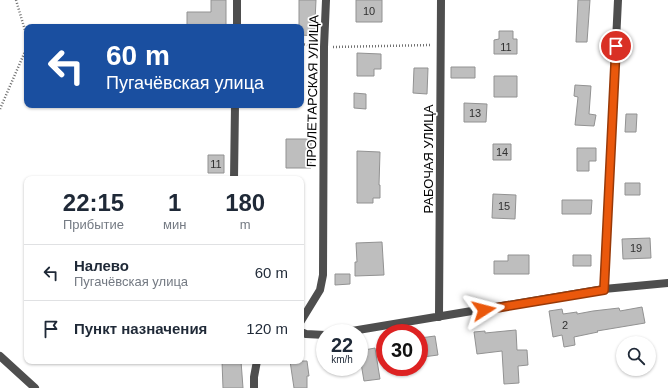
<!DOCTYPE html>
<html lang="ru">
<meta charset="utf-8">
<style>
:root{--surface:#fff;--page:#f2f2f3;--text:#1f2937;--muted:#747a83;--line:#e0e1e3}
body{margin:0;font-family:Helvetica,sans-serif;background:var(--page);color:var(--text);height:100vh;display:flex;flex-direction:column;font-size:15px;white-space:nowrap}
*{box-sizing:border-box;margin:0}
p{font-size:13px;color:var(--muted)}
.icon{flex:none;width:22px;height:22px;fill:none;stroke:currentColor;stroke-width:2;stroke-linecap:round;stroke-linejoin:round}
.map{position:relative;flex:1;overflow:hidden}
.side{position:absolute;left:24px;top:176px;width:280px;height:188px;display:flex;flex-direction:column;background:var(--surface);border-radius:8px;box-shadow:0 1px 3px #0004}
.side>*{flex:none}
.top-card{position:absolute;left:24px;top:24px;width:280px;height:84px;border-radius:8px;box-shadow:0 1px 3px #0004;background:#1a4fa0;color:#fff;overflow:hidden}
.buttons{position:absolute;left:616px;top:336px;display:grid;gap:8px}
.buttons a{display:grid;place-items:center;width:40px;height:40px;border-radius:50%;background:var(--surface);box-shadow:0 1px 3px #0004;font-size:20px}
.speed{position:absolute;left:316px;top:324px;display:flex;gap:8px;font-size:20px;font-weight:700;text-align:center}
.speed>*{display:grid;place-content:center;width:52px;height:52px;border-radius:50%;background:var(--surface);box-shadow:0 1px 3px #0004;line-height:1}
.speed small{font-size:10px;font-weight:400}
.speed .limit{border:6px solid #d22;background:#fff;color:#111}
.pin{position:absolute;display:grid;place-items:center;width:34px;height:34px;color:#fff;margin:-17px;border:2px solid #fff;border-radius:50%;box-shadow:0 1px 4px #0007}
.me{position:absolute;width:44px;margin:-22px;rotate:81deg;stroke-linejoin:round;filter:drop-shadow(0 0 3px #0008)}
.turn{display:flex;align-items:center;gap:14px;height:84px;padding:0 16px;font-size:18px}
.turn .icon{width:52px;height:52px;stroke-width:2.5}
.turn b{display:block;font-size:28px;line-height:34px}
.eta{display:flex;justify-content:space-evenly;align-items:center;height:68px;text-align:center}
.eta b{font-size:24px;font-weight:700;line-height:28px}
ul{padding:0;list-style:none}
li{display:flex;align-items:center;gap:12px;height:56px;padding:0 16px;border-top:1px solid var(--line)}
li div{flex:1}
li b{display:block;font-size:15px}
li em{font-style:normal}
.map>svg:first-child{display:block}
</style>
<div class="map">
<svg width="668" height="388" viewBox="0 0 668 388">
<rect width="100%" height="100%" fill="#fff"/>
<path fill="#bebebe" stroke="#929292" d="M 211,0 L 226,0 L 226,26 L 187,27 L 187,12 L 211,12 Z
M 299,0 L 316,0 L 315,21 L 317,21 L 316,36 L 301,35 L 301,27 L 299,27 Z
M 356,0 L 382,0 L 382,22 L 356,22 Z
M 578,0 L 590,0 L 587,42 L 576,42 Z
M 499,31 L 513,31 L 513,39 L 517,39 L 517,54 L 494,54 L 494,40 L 499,39 Z
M 357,53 L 381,54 L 381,69 L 374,69 L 374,76 L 357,76 Z
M 451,67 L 475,67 L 475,78 L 451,78 Z
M 414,68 L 428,68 L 427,94 L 413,93 Z
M 494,76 L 517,76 L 517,97 L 494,97 Z
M 575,85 L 591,86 L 589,114 L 596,115 L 594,126 L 575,125 L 578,97 L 574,96 Z
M 354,93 L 366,94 L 366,109 L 354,108 Z
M 464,103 L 487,104 L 486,122 L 464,122 Z
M 626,114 L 637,114 L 636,132 L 625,132 Z
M 286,139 L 311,139 L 311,168 L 286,168 Z
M 493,144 L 511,144 L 511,160 L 493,160 Z
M 577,148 L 596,148 L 596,161 L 589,161 L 589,171 L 577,171 Z
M 357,151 L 380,152 L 379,185 L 380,185 L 380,198 L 373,198 L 373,203 L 357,203 Z
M 208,155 L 224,155 L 224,173 L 208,173 Z
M 625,183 L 640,183 L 640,195 L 625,195 Z
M 493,194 L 516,195 L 515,219 L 492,218 Z
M 562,200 L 592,200 L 591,214 L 562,214 Z
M 650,238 L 651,258 L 623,259 L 622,239 Z
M 382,242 L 384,275 L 355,276 L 355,262 L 357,262 L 356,243 Z
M 508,255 L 529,255 L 529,274 L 494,274 L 494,261 L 508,261 Z
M 573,255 L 591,255 L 591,266 L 573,266 Z
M 335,274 L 350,274 L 350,284 L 335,285 Z
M 642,307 L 645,323 L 597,331 L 598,332 L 574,337 L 575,345 L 564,347 L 562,335 L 553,337 L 549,311 L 562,309 L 563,314 L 577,312 L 577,314 L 593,311 L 619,308 L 620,311 Z
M 516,330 L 517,350 L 527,350 L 528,365 L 518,366 L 519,383 L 504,384 L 502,351 L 477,354 L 474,332 L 485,331 L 485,333 Z
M 435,336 L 438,355 L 423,357 L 420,338 Z
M 375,348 L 380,379 L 364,381 L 359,351 Z
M 222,361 L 241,361 L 243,388 L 223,388 Z
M 290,361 L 307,361 L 309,376 L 307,376 L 307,388 L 294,388 Z"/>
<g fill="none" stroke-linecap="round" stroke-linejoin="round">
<path stroke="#707070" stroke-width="2.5" stroke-dasharray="1 2" stroke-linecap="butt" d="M 16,0 L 27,37
M 301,44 L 314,46
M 333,47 L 432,45
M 0,109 L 27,47"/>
<path stroke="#4e4e4e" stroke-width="8" d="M 0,356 L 35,388"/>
<path stroke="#4e4e4e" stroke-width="8" d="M 237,27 L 237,0
M 234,179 L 235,105
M 604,289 L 618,0
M 439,317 L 441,0
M 301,321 L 320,290 L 323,275 L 324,47 L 326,0
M 301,332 L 306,334 L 325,335
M 340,333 L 604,289 L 668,283
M 254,388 L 254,377 L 257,361"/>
</g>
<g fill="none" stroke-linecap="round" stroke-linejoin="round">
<g stroke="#983908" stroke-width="10">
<path id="route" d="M 484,310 L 604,290 L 616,46"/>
</g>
<use href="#route" stroke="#ea580c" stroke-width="7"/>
</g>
<g text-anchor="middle" stroke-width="3.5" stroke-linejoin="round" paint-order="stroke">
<g font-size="11" fill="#303030">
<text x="369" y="15">10</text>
<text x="506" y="51">11</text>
<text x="475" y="117">13</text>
<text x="502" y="156">14</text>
<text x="216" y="168">11</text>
<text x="504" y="210">15</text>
<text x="636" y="252">19</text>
<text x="565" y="329">2</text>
</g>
<g font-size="13" fill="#000" stroke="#fff">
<text transform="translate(312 91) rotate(-89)" y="5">ПРОЛЕТАРСКАЯ УЛИЦА</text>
<text transform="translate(428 159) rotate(-90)" y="5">РАБОЧАЯ УЛИЦА</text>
</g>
</g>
</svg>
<div class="buttons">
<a><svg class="icon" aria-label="search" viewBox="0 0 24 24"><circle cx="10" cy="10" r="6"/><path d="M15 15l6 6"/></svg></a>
</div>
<div class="speed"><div>22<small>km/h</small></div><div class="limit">30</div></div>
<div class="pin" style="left:616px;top:46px;background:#d93025"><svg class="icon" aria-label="arrive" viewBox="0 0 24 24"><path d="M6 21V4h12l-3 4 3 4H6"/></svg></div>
<svg class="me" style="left:484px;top:310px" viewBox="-20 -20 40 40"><path d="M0-17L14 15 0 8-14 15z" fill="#ea580c" stroke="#fff" stroke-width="4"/></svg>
<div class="top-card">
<div class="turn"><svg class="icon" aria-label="left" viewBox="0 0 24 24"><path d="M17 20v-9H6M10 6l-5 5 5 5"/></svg><div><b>60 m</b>Пугачёвская улица</div></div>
</div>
<section class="side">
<div class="eta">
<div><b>22:15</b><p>Прибытие</p></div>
<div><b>1</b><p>мин</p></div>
<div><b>180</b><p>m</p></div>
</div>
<ul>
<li><svg class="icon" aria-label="left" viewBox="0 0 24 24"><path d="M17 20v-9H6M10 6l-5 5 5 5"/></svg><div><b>Налево</b><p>Пугачёвская улица</p></div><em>60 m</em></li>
<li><svg class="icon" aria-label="arrive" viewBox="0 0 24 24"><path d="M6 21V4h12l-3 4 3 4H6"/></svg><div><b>Пункт назначения</b></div><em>120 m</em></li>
</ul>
</section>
</div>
